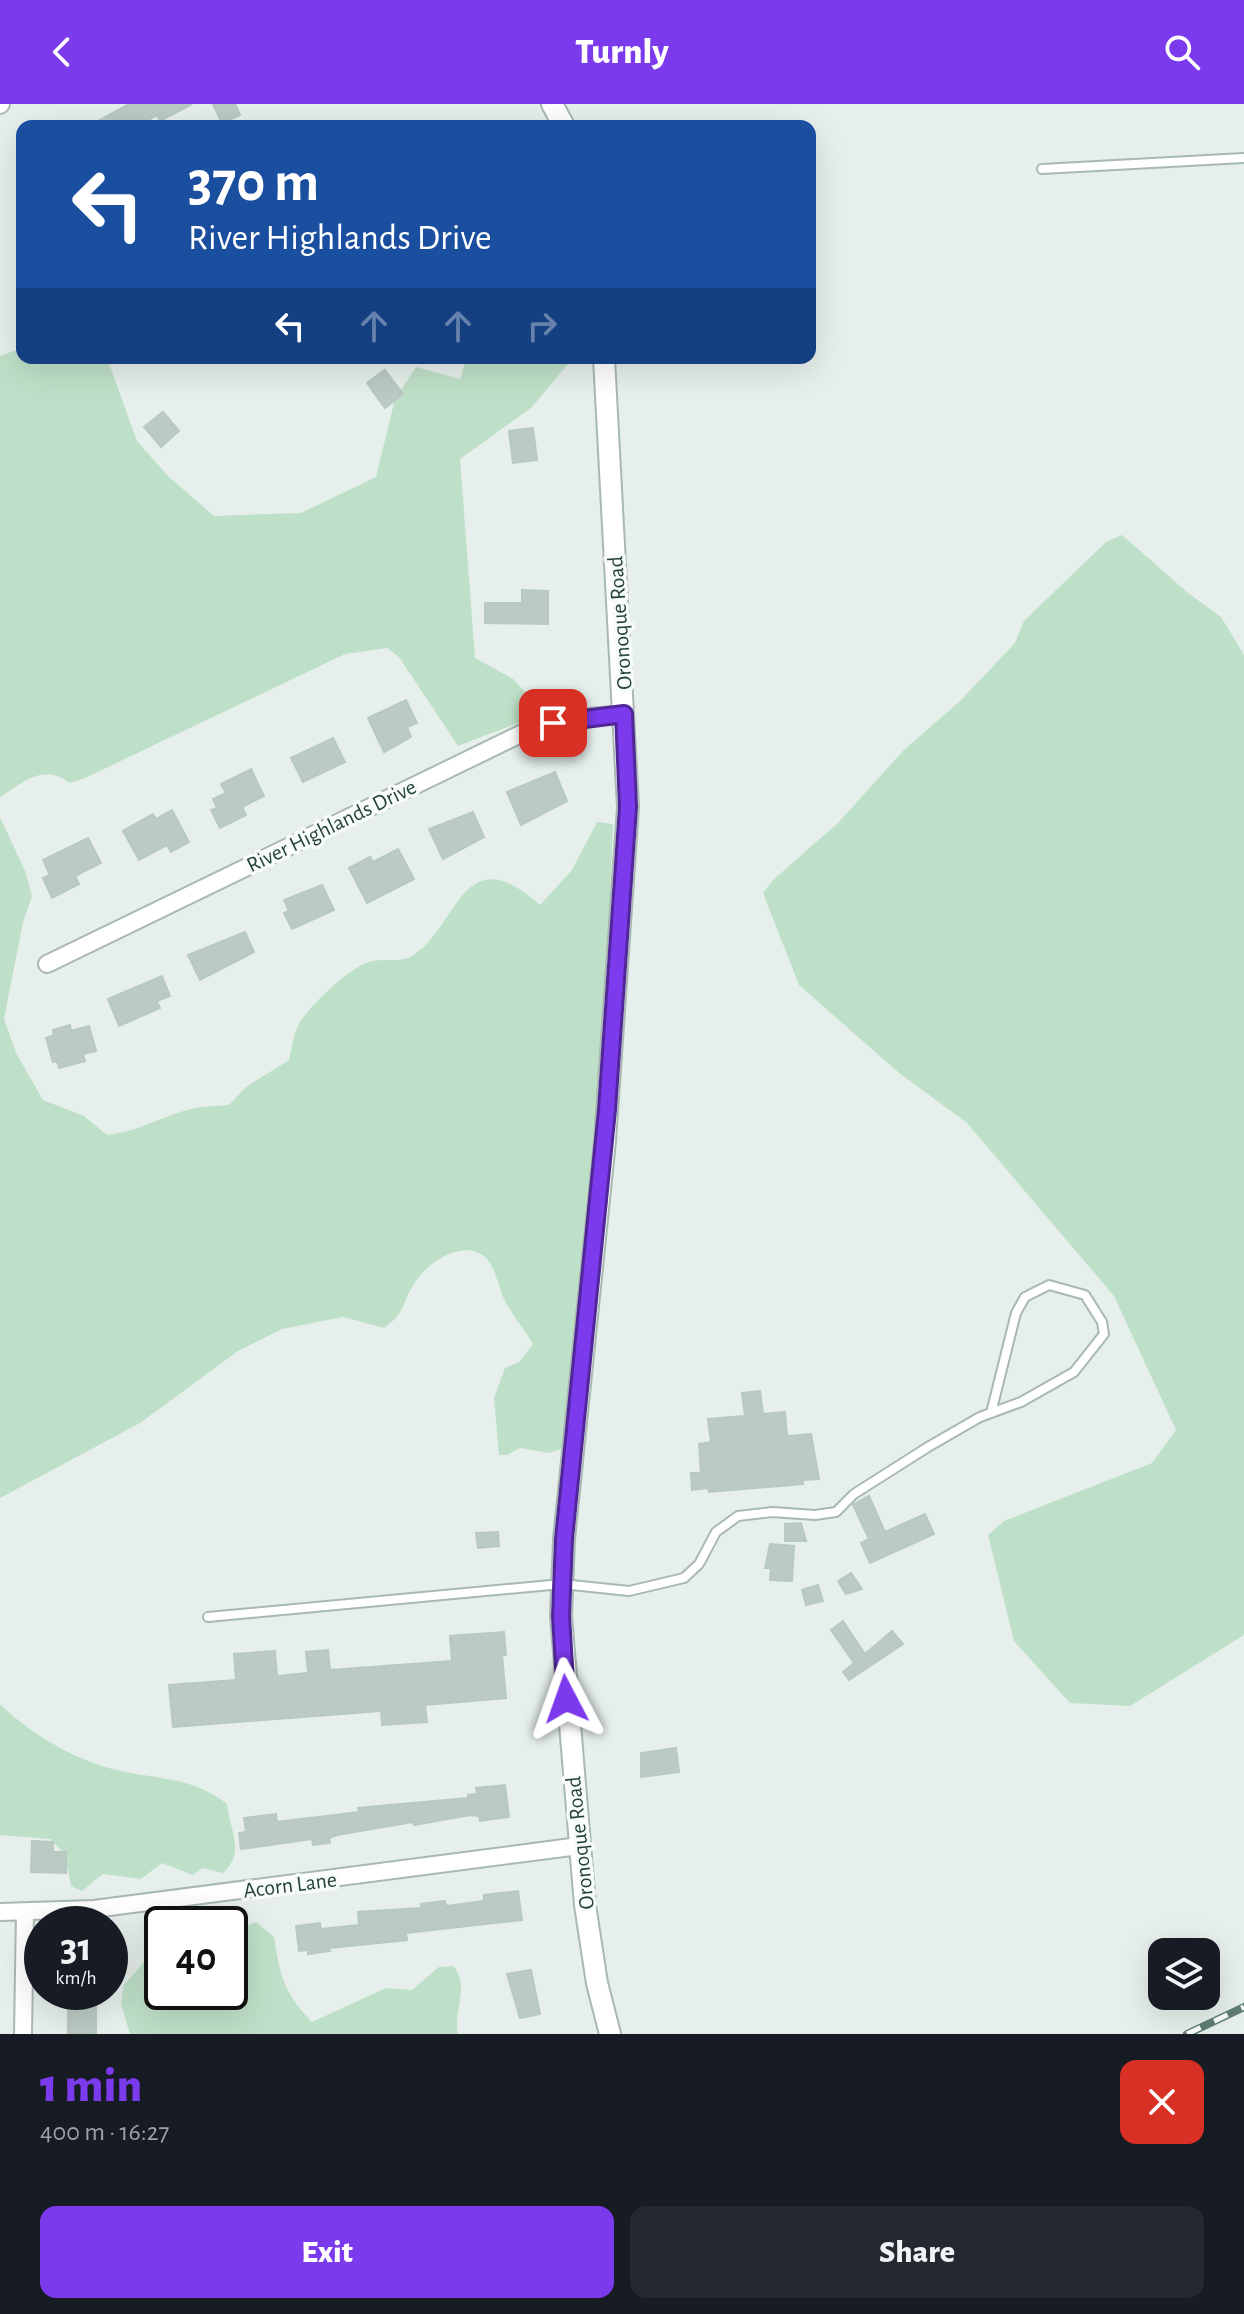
<!DOCTYPE html>
<meta charset="utf-8">
<style>
:root{--surface:#171b24;--page:#242831;--text:#f1f3f6;--muted:#9ea1a6;--accent:#7c3aed}
body{margin:0;font-family:"Alegreya Sans",sans-serif;background:var(--page);color:var(--text);height:100vh;display:flex;flex-direction:column;font-size:30px;white-space:nowrap}
*{box-sizing:border-box;margin:0}
p{font-size:26px;color:var(--muted)}
.icon{flex:none;width:44px;height:44px;fill:none;stroke:currentColor;stroke-width:2;stroke-linecap:round;stroke-linejoin:round}
.map{position:relative;height:1930px;overflow:hidden}
.details{display:flex;flex-direction:column;background:var(--surface);flex:1}
.details>*{flex:none}
.guide{position:absolute;left:16px;top:16px;width:800px;height:244px;border-radius:16px;box-shadow:0 8px 32px #0002;background:#1a4fa0;color:#fff;overflow:hidden}
.controls{position:absolute;left:1148px;top:1834px;display:grid;gap:16px}
.controls a{display:grid;place-items:center;width:72px;height:72px;border-radius:16px;background:var(--surface);box-shadow:0 8px 32px #0002;font-size:40px}
.speed{position:absolute;left:24px;top:1802px;display:flex;gap:16px;font-size:40px;font-weight:700;text-align:center}
.speed>*{display:grid;place-content:center;width:104px;height:104px;border-radius:50%;background:var(--surface);box-shadow:0 8px 32px #0002;line-height:1}
.speed small{font-size:20px;font-weight:400}
.speed .limit{border:4px solid #111;border-radius:12px;background:#fff;color:#111}
.pin{position:absolute;display:grid;place-items:center;width:68px;height:68px;color:#fff;margin:-34px;border-radius:16px;box-shadow:0 4px 12px #0006}
.me{position:absolute;width:88px;margin:-44px;rotate:356deg;stroke-linejoin:round;filter:drop-shadow(0 0 6px #0008)}
.turn{display:flex;align-items:center;gap:28px;height:168px;padding:0 40px;font-size:36px}
.turn .icon{width:104px;height:104px;stroke-width:2.5}
.turn b{display:block;font-size:56px;line-height:68px}
.lanes{display:flex;align-items:center;height:76px;padding:0 40px;background:#0003;justify-content:center;gap:40px;direction:ltr}
.lanes .off{opacity:.35}
.round{display:grid;place-items:center;flex:none;width:84px;height:84px;border-radius:16px;background:var(--page)}
.headline{display:flex;align-items:center;justify-content:space-between;height:136px;padding:0 40px}
h1{font-size:48px;font-weight:800;line-height:60px;color:var(--accent)}
.primary-button{display:flex;gap:16px;margin-top:auto;padding:16px 40px}
.primary-button a{flex:1;height:92px;border-radius:16px;background:var(--accent);color:#fff;font-size:32px;font-weight:800;line-height:92px;text-align:center}
.primary-button a+a{background:var(--page);color:var(--text)}
header{display:flex;justify-content:space-between;align-items:center;height:104px;padding:0 40px;background:var(--accent);color:#fff;font-size:36px;font-weight:800}
.map>svg:first-child{display:block}
</style>
<header><svg class="icon" aria-label="back" viewBox="0 0 24 24"><path d="M15 5l-7 7 7 7"/></svg>Turnly<svg class="icon" aria-label="search" viewBox="0 0 24 24"><circle cx="10" cy="10" r="6"/><path d="M15 15l6 6"/></svg></header>
<div class="map">
<svg width="1244" height="1930" viewBox="0 0 1244 1930">
<rect width="100%" height="100%" fill="#e6efeb"/>
<path fill="#bfe0c8" d="M 22,244 L 22,254 L 102,254 L 110,262 L 137,337 L 168,372 L 214,412 L 301,409 L 376,373 L 395,295 L 416,263 L 460,275 L 467,254 L 573,254 L 531,304 L 460,355 L 475,554 L 513,575 L 536,599 L 528,615 L 458,642 L 399,553 L 387,544 L 345,550 L 85,674 L 70,679 C 44,659 25,677 0,693 L 0,252 Z
M 1122,431 L 1188,489 L 1221,513 L 1244,551 L 1244,1531 L 1130,1602 L 1070,1599 L 1014,1537 L 988,1431 L 1004,1417 L 1152,1359 L 1176,1326 L 1114,1192 L 967,1019 L 898,968 L 799,881 L 763,789 L 773,776 L 838,719 L 904,646 L 960,597 L 1015,539 L 1024,517 L 1106,438 Z
M 0,713 L 25,767 L 32,792 L 23,818 L 4,915 L 17,951 L 43,996 L 84,1012 L 107,1031 C 141,1027 159,1013 191,1005 C 203,1002 217,1002 229,1001 L 246,983 L 289,956 C 292,944 294,925 302,915 C 314,898 353,860 373,857 C 389,854 401,860 415,850 C 459,820 463,732 540,801 L 572,766 L 597,718 L 613,720 L 605,911 L 564,1344 L 549,1349 L 520,1344 L 507,1351 L 499,1351 L 494,1294 L 505,1264 L 519,1258 L 533,1240 C 525,1226 514,1213 506,1199 C 499,1186 496,1164 486,1154 C 464,1133 426,1159 414,1180 C 401,1200 406,1209 384,1224 L 343,1213 L 282,1225 L 238,1247 L 140,1319 L 0,1394 Z
M 0,1600 C 27,1627 67,1651 105,1663 C 148,1676 190,1670 227,1700 C 230,1728 246,1748 223,1769 L 202,1764 L 193,1771 L 162,1759 L 141,1775 L 103,1770 L 82,1787 L 71,1782 L 65,1750 L 50,1735 L 0,1731 Z
M 256,1818 L 274,1833 C 280,1872 284,1889 312,1918 L 386,1884 L 412,1886 L 439,1863 L 454,1862 C 470,1884 453,1907 458,1930 L 130,1930 L 121,1900 L 124,1881 L 158,1842 L 162,1841 L 162,1888 L 230,1888 L 230,1829 Z"/>
<path fill="#bbcac4" stroke="#b8c9c2" stroke-width="2" d="M 129,0 L 192,0 L 160,17 L 157,11 L 137,22 L 89,22 Z
M 213,0 L 235,0 L 240,11 L 222,19 Z
M 385,266 L 403,290 L 385,304 L 367,279 Z
M 163,308 L 179,327 L 161,343 L 144,323 Z
M 533,324 L 537,356 L 513,359 L 509,327 Z
M 522,486 L 548,487 L 548,520 L 485,519 L 485,499 L 522,499 Z
M 406,596 L 417,619 L 407,623 L 411,633 L 384,648 L 368,614 Z
M 333,634 L 345,658 L 303,678 L 291,654 Z
M 251,665 L 264,692 L 242,703 L 246,711 L 220,724 L 211,706 L 217,704 L 213,695 L 226,689 L 221,680 Z
M 555,668 L 567,697 L 521,721 L 507,688 Z
M 172,706 L 189,738 L 171,748 L 167,741 L 139,756 L 123,727 L 153,710 L 156,715 Z
M 473,708 L 484,733 L 443,755 L 429,725 Z
M 88,734 L 101,759 L 75,772 L 79,780 L 52,794 L 43,774 L 50,771 L 43,756 Z
M 398,745 L 414,775 L 367,799 L 349,764 L 370,753 L 373,758 Z
M 322,781 L 334,806 L 292,825 L 284,809 L 289,807 L 284,796 Z
M 245,828 L 254,848 L 200,876 L 188,851 Z
M 162,872 L 170,892 L 157,897 L 160,904 L 119,922 L 108,895 Z
M 70,921 L 71,927 L 89,922 L 96,947 L 83,950 L 85,957 L 59,964 L 57,957 L 53,958 L 46,934 L 54,931 L 53,926 Z
M 760,1287 L 763,1310 L 785,1308 L 787,1332 L 811,1330 L 819,1375 L 803,1376 L 803,1380 L 709,1388 L 708,1384 L 692,1386 L 691,1369 L 701,1369 L 699,1340 L 711,1338 L 708,1315 L 745,1312 L 742,1289 Z
M 869,1392 L 885,1428 L 925,1410 L 934,1430 L 870,1459 L 861,1439 L 869,1435 L 853,1401 Z
M 801,1419 L 806,1437 L 785,1437 L 785,1420 Z
M 498,1428 L 499,1442 L 478,1444 L 476,1429 Z
M 770,1440 L 794,1442 L 792,1477 L 770,1476 L 771,1464 L 765,1464 Z
M 851,1469 L 862,1485 L 846,1490 L 838,1477 Z
M 818,1481 L 823,1497 L 806,1501 L 802,1486 Z
M 843,1517 L 865,1550 L 892,1527 L 903,1540 L 849,1576 L 843,1568 L 854,1559 L 831,1526 Z
M 504,1528 L 506,1551 L 502,1551 L 506,1594 L 425,1601 L 427,1618 L 382,1621 L 381,1607 L 173,1623 L 169,1581 L 236,1576 L 234,1550 L 275,1547 L 277,1572 L 308,1569 L 306,1548 L 328,1546 L 330,1566 L 452,1557 L 450,1532 Z
M 676,1644 L 679,1668 L 641,1673 L 641,1649 Z
M 505,1681 L 509,1713 L 480,1717 L 479,1712 L 470,1711 L 414,1721 L 413,1718 L 337,1731 L 329,1734 L 330,1739 L 313,1741 L 312,1735 L 241,1745 L 239,1729 L 246,1728 L 244,1714 L 276,1710 L 277,1718 L 359,1708 L 358,1704 L 468,1694 L 468,1691 L 477,1690 L 476,1684 Z
M 32,1737 L 53,1738 L 53,1748 L 66,1748 L 66,1769 L 31,1768 Z
M 518,1787 L 522,1816 L 406,1829 L 407,1836 L 329,1844 L 330,1847 L 308,1850 L 308,1846 L 299,1847 L 296,1822 L 320,1819 L 321,1825 L 359,1821 L 358,1808 L 421,1804 L 421,1800 L 445,1797 L 446,1802 L 484,1797 L 484,1791 Z
M 531,1866 L 540,1910 L 520,1914 L 507,1870 Z
M 68,1898 L 96,1898 L 96,1930 L 68,1930 Z"/>
<g fill="none" stroke-linecap="round" stroke-linejoin="round">
<g stroke="#a8b8b2" stroke-width="12">
<path id="service" d="M 1042,65 L 1244,54
M 208,1513 L 562,1480 L 629,1487 L 684,1474 L 699,1460 L 716,1428 L 738,1412 L 772,1408 L 815,1411 L 836,1408 L 854,1390 L 928,1343 L 980,1313 L 1021,1298 L 1074,1268 L 1104,1230 L 1102,1218 L 1085,1191 L 1049,1181 L 1025,1193 L 1016,1209 L 991,1309"/>
</g>
<g stroke="#a8b8b2" stroke-width="20">
<path id="minor" d="M 0,1 L 1,0
M 47,860 L 529,626 L 577,614 L 624,610
M 0,1808 L 94,1805 L 579,1742
M 23,1930 L 25,1808"/>
</g>
<g stroke="#a8b8b2" stroke-width="24">
<path id="tertiary" d="M 552,0 L 564,22
M 604,254 L 628,703 L 605,1037 L 564,1435 L 561,1512 L 585,1801 L 597,1879 L 610,1930"/>
</g>
<use href="#service" stroke="#fff" stroke-width="8"/>
<use href="#minor" stroke="#fff" stroke-width="16"/>
<use href="#tertiary" stroke="#fff" stroke-width="20"/>
<g stroke="#5f7d75" stroke-width="8">
<path id="rail" d="M 1187,1930 L 1244,1903"/>
</g>
<use href="#rail" stroke="#f7fbf9" stroke-width="5" stroke-dasharray="15" stroke-linecap="butt"/>
</g>
<g fill="none" stroke-linecap="round" stroke-linejoin="round">
<g stroke="#51269a" stroke-width="20">
<path id="route" d="M 553,619 L 624,610 L 628,703 L 607,1006 L 564,1435 L 561,1512 L 566,1595"/>
</g>
<use href="#route" stroke="#7c3aed" stroke-width="14"/>
</g>
<g text-anchor="middle" stroke-width="7" stroke-linejoin="round" paint-order="stroke">
<g font-size="22" fill="#24423a" stroke="#f7fbf9">
<text transform="translate(619 519) rotate(-94)" y="8">Oronoque Road</text>
<text transform="translate(331 721) rotate(-26)" y="8">River Highlands Drive</text>
<text transform="translate(579 1739) rotate(-96)" y="8">Oronoque Road</text>
<text transform="translate(290 1780) rotate(-7)" y="8">Acorn Lane</text>
</g>
</g>
</svg>
<div class="controls">
<a><svg class="icon" aria-label="layers" viewBox="0 0 24 24"><path d="M12 4l9 5-9 5-9-5zM3 14l9 5 9-5"/></svg></a>
</div>
<div class="speed"><div>31<small>km/h</small></div><div class="limit">40</div></div>
<div class="pin" style="left:553px;top:619px;background:#d93025"><svg class="icon" aria-label="arrive" viewBox="0 0 24 24"><path d="M6 21V4h12l-3 4 3 4H6"/></svg></div>
<svg class="me" style="left:566px;top:1595px" viewBox="-20 -20 40 40"><path d="M0-17L14 15 0 8-14 15z" fill="#7c3aed" stroke="#fff" stroke-width="4"/></svg>
<div class="guide">
<div class="turn"><svg class="icon" aria-label="left" viewBox="0 0 24 24"><path d="M17 20v-9H6M10 6l-5 5 5 5"/></svg><div><b>370 m</b>River Highlands Drive</div></div>
<div class="lanes"><svg class="icon" aria-label="left" viewBox="0 0 24 24"><path d="M17 20v-9H6M10 6l-5 5 5 5"/></svg><svg class="icon off" aria-label="ahead" viewBox="0 0 24 24"><path d="M12 20V5M6 11l6-6 6 6"/></svg><svg class="icon off" aria-label="ahead" viewBox="0 0 24 24"><path d="M12 20V5M6 11l6-6 6 6"/></svg><svg class="icon off" aria-label="right" viewBox="0 0 24 24"><path d="M7 20v-9h11M14 6l5 5-5 5"/></svg></div>
</div>
</div>
<section class="details">
<div class="headline"><div><h1>1 min</h1><p>400 m · 16:27</p></div><a class="round" style="background:#d93025;color:#fff"><svg class="icon" aria-label="close" viewBox="0 0 24 24"><path d="M6 6l12 12M18 6L6 18"/></svg></a></div>
<div class="primary-button"><a>Exit</a><a>Share</a></div>
</section>
